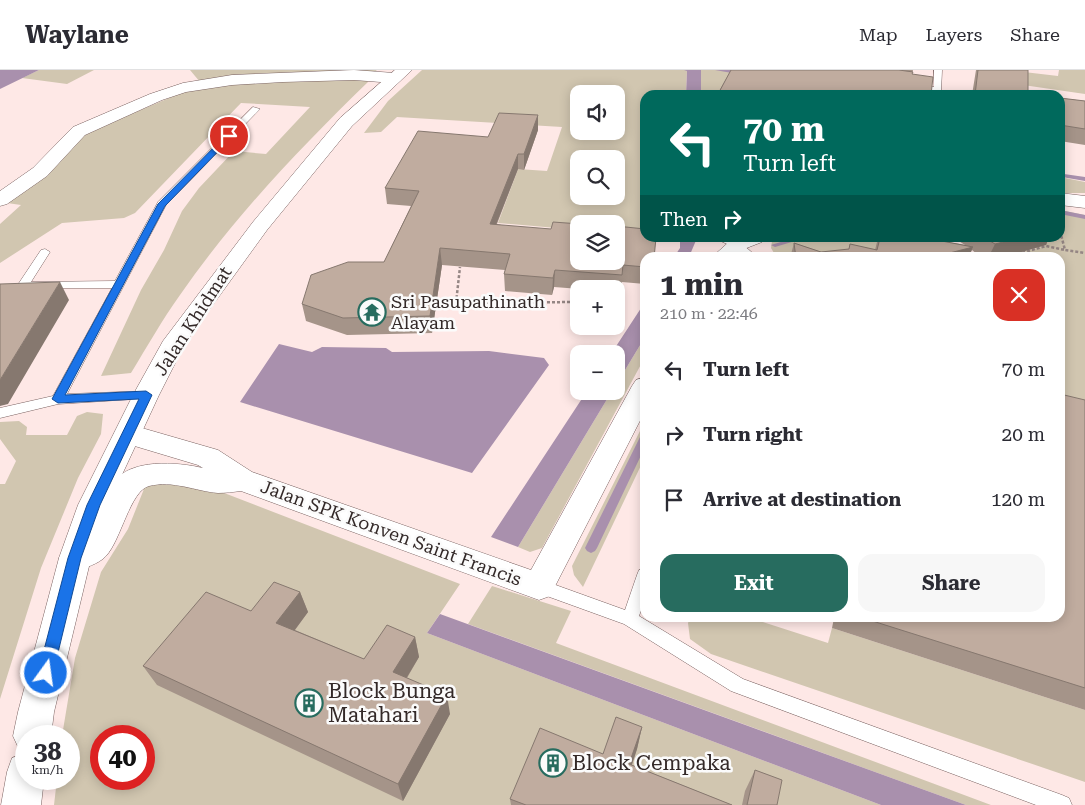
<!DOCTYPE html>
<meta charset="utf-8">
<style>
:root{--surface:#fff;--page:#f7f7f7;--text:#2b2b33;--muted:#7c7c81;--line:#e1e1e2;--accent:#276c5f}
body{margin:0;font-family:"Roboto Serif",serif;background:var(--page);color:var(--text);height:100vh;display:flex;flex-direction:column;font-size:19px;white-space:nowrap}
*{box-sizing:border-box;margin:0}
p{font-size:16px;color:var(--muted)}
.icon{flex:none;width:28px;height:28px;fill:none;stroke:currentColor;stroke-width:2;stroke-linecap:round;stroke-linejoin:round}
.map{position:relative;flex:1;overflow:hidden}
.sheet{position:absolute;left:640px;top:182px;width:425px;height:370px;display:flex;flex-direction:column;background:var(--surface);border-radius:15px;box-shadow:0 2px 12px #0003}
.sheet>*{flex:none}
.hud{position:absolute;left:640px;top:20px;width:425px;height:152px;border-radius:15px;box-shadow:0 2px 12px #0003;background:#00695c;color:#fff;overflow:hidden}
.controls{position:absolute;left:570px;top:15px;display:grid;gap:10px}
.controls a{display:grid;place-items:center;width:55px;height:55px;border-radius:10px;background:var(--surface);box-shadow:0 2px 12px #0003;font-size:25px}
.speed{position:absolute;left:15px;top:655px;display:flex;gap:10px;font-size:25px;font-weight:700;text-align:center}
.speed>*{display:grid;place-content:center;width:65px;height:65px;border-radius:50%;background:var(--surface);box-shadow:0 2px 12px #0003;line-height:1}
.speed small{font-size:12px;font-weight:400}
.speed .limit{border:8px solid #d22;background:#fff;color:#111}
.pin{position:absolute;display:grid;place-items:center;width:42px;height:42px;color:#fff;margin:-21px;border:2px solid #fff;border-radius:50%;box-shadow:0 1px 5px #0007}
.me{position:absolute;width:55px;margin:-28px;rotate:14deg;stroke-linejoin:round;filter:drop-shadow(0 0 4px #0008)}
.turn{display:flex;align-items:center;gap:18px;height:105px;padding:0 20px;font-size:22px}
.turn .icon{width:65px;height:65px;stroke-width:2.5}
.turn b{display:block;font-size:35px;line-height:42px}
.then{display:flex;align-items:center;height:48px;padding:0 20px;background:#0003;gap:10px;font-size:19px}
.round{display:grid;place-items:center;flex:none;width:52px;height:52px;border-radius:15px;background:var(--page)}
.head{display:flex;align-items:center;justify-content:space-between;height:85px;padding:0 20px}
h1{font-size:30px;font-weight:700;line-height:38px}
.cta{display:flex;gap:10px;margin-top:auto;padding:10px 20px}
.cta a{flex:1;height:58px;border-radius:15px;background:var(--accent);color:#fff;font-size:20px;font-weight:700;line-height:58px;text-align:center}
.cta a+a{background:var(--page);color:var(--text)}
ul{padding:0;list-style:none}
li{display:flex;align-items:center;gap:15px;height:65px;padding:0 20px}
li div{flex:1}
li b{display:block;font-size:19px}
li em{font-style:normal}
header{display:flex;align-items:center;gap:30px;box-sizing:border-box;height:70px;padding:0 25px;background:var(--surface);border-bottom:1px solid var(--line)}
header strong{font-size:24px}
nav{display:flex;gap:28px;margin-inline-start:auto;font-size:18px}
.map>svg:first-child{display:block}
</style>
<header>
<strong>Waylane</strong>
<nav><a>Map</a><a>Layers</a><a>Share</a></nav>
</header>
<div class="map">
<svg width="1085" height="735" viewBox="0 0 1085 735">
<rect width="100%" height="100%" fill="#fee8e6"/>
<path fill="#d1c6b0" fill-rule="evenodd" d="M 39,0 L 94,0 L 67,14 L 22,8 Z
M 190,0 L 377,0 L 373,3 L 200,12 Z
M 422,0 L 687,0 L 686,25 L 645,25 L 645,165 L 616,163 L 616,154 L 579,154 L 579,160 L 498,153 L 518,99 L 547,101 L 562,57 L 397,47 L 381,62 L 364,63 L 388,31 ZM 579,24 L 616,24 L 616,61 L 579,61 ZM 579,89 L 616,89 L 616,126 L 579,126 Z
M 701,0 L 750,0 L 723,25 L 701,25 Z
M 1059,0 L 1085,0 L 1085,24 L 1023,15 L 1024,2 L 1058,6 Z
M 365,8 L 368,12 C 300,78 234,147 180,225 C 162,250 147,277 131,303 L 101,306 L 141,220 L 164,180 L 182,141 L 199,118 L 234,81 L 266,84 L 310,37 L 241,33 L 135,143 L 124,148 L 62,153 L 0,193 L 0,154 L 21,135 L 7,133 L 86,63 L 188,20 L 232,12 Z
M 1060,107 L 1085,112 L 1085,123 L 1064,123 L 1060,120 Z
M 1060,140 L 1085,145 L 1085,352 L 1060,346 L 1060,188 L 1000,188 L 1045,176 L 1049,168 L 1060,168 Z
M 786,168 L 954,168 L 938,172 L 917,188 L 777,188 L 771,178 L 772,171 Z
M 645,267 L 645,287 L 542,478 L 530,482 L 518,477 L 612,321 L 616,321 L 616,315 Z
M 87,342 L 103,344 L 101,364 L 78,408 L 41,498 L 0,629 L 0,414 L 5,414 L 16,391 L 0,369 L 0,352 L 19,351 L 27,357 L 26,365 L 67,365 L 77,346 Z
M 645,351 L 645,387 L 583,517 L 574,505 L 572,496 Z
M 167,409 L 206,416 L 460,514 L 427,563 L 881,735 L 54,735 L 57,709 L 69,709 L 69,666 L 62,666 L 75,588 L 101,502 L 128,459 L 146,414 ZM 101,666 L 144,666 L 144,709 L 101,709 Z
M 492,516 L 571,541 L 556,573 L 991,735 L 966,735 L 468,554 Z
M 690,548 L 750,548 L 828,573 L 832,558 L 1085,640 L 1085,712 L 711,584 L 690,569 L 688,553 Z"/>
<path fill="#a990ad" d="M 0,0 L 39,0 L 0,19 Z
M 684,0 L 701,0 L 701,25 L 686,25 L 687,1 Z
M 680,168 L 697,168 L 689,187 L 674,187 L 680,178 Z
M 645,232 L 645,267 L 616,315 L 616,284 L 611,284 Z
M 279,274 L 312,282 L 322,277 L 386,278 L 392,282 L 489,281 L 544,288 L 549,295 L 472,403 L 240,332 Z
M 587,321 L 612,321 L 518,477 L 491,467 Z
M 440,544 L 966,735 L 881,735 L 427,563 Z"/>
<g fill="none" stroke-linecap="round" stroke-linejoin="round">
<path fill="#a990ad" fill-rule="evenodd" d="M 715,0 L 732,0 L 746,3 L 743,5 Z
M 1064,104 L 1085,107 L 1085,111 L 1062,107 L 1061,106 Z
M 1060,140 L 1085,145 L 1085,149 L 1060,144 Z
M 794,168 L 805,168 L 775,177 L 771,175 Z
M 645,363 L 645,377 L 597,478 L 595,481 L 591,483 L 587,481 L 585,478 L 640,367 Z"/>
<g stroke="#7a6261" stroke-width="1">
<path id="service" d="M 934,0 L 942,0 L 941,22 L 911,18 L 911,14 L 914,14 L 934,17 Z
M 253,37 L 260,39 L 166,135 L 67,324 L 146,321 L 151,322 L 153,325 L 151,328 L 58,334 L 0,348 L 0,338 L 53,326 L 112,218 L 19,218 L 17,216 L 41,180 L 45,179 L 50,182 L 31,212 L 115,211 L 158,132 Z
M 715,168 C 732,166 746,175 757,188 L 745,188 L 733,177 Z
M 645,498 L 645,529 L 639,546 L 743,609 L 1062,725 L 1069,728 L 1072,735 L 1036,735 L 731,621 L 624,554 L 533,521 L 531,516 L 533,511 L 539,509 L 625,540 L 637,505 L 639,500 Z"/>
</g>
<g stroke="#7a6261" stroke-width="1">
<path id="minor" d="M 354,0 L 394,3 L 400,5 L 402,8 L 400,11 L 394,13 L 354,10 L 283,12 L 232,15 L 186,22 L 162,30 L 85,65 L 47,106 L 7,134 L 0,136 L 0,121 L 33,98 L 73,57 L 150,24 L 183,13 L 232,5 Z
M 1060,123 L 1085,126 L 1085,138 L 1060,135 Z
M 737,168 L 765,168 L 762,172 L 744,179 L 735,188 L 711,188 L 730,171 Z
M 645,307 L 645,341 L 550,526 L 539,530 L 241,421 C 233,422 225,423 218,423 C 195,421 173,410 149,416 C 130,421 121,470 106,486 C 99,494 84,498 75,501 L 64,497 L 59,488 C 68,472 81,475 92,458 C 101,444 104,427 113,413 C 130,388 177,392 203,398 L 198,395 L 118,371 L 114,364 L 118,357 L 128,354 L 218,380 L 252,402 L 531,500 L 632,316 L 636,310 Z"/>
</g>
<g stroke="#7a6261" stroke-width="1">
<path id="tertiary" d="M 395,0 L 412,0 L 352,56 L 267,160 L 186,272 L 159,325 L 108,435 L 91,488 L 54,642 L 51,666 L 26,666 L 26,682 L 19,679 L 13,666 L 18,642 L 59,488 L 78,435 L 133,325 L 163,271 L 253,152 L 340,48 Z
M 26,683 L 26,709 L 44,709 L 41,735 L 1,735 L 7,702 L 12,688 Z"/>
</g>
<path stroke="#958684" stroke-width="2.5" stroke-dasharray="3 2" stroke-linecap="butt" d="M 1060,161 L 1065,180 L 1085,183
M 1003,188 L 1046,176 L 1065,180
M 437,233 L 579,232
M 456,233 L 460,197"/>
<use href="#service" fill="#fff" fill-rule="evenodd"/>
<use href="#minor" fill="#fff" fill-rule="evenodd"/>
<use href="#tertiary" fill="#fff" fill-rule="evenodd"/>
</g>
<path fill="#a59489" d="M 731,0 L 913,0 L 912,4 L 931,25 L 717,25 Z
M 976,0 L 1028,0 L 1028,25 L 972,25 Z
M 1060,28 L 1085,31 L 1085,75 L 1060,71 Z
M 538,45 L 538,60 L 524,100 L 518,99 L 497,154 L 645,188 L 645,214 L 622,212 L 621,222 L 616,222 L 616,219 L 580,219 L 554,217 L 552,225 L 505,221 L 504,204 L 505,200 L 442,195 L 432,263 L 347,265 L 306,251 L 302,234 L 384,192 L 411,136 L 387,134 L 385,118 Z
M 878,168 L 926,168 L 965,175 L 954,168 L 1053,168 L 1052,169 L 1048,170 L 1046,175 L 1000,188 L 982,188 L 972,180 L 968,188 L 790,188 L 794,173 L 821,182 L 875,180 Z
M 1085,330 L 1085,640 L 832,558 L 834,548 L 1060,548 Z
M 300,522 L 308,542 L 295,560 L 364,589 L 415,567 L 419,587 L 407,608 L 450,644 L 403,731 L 157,615 L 143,596 L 251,541 Z
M 642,657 L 637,679 L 632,695 L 732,735 L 511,735 L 510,729 L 603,684 Z
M 755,700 L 777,735 L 742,735 L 745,721 Z"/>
<path fill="#86786f" d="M 538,45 L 538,60 L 524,100 L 524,84 Z
M 518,84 L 518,99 L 490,170 L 490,154 Z
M 1019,168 L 1053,168 L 1052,169 L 1048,170 L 1046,175 L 1000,188 L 988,188 L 995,174 Z
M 973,177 L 968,188 L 930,188 Z
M 440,178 L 442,195 L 432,263 L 430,246 Z
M 555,200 L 554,217 L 552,225 L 553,208 Z
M 60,212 L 69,230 L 8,334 L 0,336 L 0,310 Z
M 300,522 L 308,542 L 285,573 L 276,553 Z
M 415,567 L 419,587 L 398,622 L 393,602 Z
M 447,625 L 450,644 L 403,731 L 398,714 Z
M 642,657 L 637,679 L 625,715 L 629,694 Z"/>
<path fill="#c0ac9f" stroke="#86786f" d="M 731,0 L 899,0 L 913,2 L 912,4 L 933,7 L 931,25 L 727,25 L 718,24 Z
M 978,0 L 1028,0 L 1028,25 L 975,25 Z
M 1060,28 L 1085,31 L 1085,59 L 1060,55 Z
M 499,43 L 538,45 L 524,84 L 518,84 L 490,154 L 551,159 L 553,152 L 580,154 L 579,154 L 579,191 L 616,191 L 616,156 L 645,159 L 645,168 L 656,168 L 654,188 L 645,188 L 645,197 L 623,195 L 622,205 L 555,200 L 553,208 L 504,204 L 510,184 L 440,178 L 430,246 L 343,248 L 302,234 L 311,205 L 348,192 L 384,192 L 419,121 L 385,118 L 418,61 L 488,67 Z
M 880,168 L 926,168 L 973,177 L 930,188 L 796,188 L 794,173 L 821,182 L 849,179 L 850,174 L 877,180 Z
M 985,168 L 1019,168 L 995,174 Z
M 60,212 L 0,310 L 0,214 Z
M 1060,324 L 1085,330 L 1085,618 L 863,548 L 1060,548 Z
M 274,512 L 300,522 L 276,553 L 364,589 L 387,555 L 415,567 L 393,602 L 447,625 L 398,714 L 143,596 L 206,522 L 251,541 Z
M 616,647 L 642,657 L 629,694 L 732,735 L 526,735 L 510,729 L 540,658 L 603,684 Z
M 755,700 L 782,710 L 777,735 L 747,735 Z"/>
<path fill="#1a73e8" stroke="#114b97" d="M 226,65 L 233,66 L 165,136 L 65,325 L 146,321 L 152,325 L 100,435 L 81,488 L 53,603 L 51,608 L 46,610 L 40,608 L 38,603 L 68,488 L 87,435 L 139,329 L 58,333 L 52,329 L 158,134 Z"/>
<defs>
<g id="temple-ring" transform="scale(1.4375)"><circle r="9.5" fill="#fbfbfb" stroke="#276c5f" stroke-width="1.5"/><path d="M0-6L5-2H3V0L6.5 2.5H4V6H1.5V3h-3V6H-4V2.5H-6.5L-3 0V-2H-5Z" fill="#276c5f"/></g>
<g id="building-ring" transform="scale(1.4375)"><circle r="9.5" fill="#fbfbfb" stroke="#276c5f" stroke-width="1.5"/><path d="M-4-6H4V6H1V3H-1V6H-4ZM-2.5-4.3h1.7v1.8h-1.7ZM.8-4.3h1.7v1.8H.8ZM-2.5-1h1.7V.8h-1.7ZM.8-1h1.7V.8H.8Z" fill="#276c5f"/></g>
</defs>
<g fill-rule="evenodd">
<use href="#temple-ring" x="372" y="242"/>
<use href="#building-ring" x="309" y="633"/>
<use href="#building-ring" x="553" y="693"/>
</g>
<g text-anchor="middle" stroke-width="5" stroke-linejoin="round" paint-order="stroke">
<g font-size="18" fill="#332928" stroke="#fbfbfb" text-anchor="start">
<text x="391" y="238">Sri Pasupathinath<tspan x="391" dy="21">Alayam</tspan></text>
</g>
<g font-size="18" fill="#332928" stroke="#fbfbfb">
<text transform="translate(193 251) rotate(-57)" y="6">Jalan Khidmat</text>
<text transform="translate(391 463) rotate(20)" y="6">Jalan SPK Konven Saint Francis</text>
</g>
<g font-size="21" fill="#332928" stroke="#fbfbfb" text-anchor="start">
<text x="328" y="628">Block Bunga<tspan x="328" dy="24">Matahari</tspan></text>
<text x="572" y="700">Block Cempaka</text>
</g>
</g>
</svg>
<div class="controls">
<a><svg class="icon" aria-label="sound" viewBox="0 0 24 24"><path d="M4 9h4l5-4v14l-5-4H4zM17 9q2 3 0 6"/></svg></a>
<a><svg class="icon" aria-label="search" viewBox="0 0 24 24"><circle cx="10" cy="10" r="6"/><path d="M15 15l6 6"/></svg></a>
<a><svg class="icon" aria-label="layers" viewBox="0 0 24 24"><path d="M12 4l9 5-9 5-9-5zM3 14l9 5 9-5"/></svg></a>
<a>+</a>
<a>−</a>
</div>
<div class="speed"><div>38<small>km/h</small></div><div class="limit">40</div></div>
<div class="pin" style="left:229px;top:66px;background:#d93025"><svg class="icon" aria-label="arrive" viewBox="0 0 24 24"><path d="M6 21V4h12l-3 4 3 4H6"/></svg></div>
<svg class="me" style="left:46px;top:603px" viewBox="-20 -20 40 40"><circle r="17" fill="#1a73e8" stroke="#fff" stroke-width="3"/><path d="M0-11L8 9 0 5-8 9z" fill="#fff"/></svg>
<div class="hud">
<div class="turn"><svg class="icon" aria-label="left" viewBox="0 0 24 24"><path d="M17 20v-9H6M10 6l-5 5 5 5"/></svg><div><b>70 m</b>Turn left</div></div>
<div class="then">Then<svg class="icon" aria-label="right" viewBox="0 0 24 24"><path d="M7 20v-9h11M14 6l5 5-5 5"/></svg></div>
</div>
<section class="sheet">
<div class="head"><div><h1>1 min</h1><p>210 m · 22:46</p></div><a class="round" style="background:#d93025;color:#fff"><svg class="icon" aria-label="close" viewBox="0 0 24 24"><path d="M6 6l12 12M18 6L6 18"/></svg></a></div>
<ul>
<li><svg class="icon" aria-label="left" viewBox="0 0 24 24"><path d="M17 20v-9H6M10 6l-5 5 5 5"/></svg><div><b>Turn left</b></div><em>70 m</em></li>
<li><svg class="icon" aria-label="right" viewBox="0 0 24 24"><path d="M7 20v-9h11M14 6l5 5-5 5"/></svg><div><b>Turn right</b></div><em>20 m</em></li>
<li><svg class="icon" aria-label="arrive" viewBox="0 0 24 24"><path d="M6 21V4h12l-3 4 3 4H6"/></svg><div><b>Arrive at destination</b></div><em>120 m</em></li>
</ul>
<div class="cta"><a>Exit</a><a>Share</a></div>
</section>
</div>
